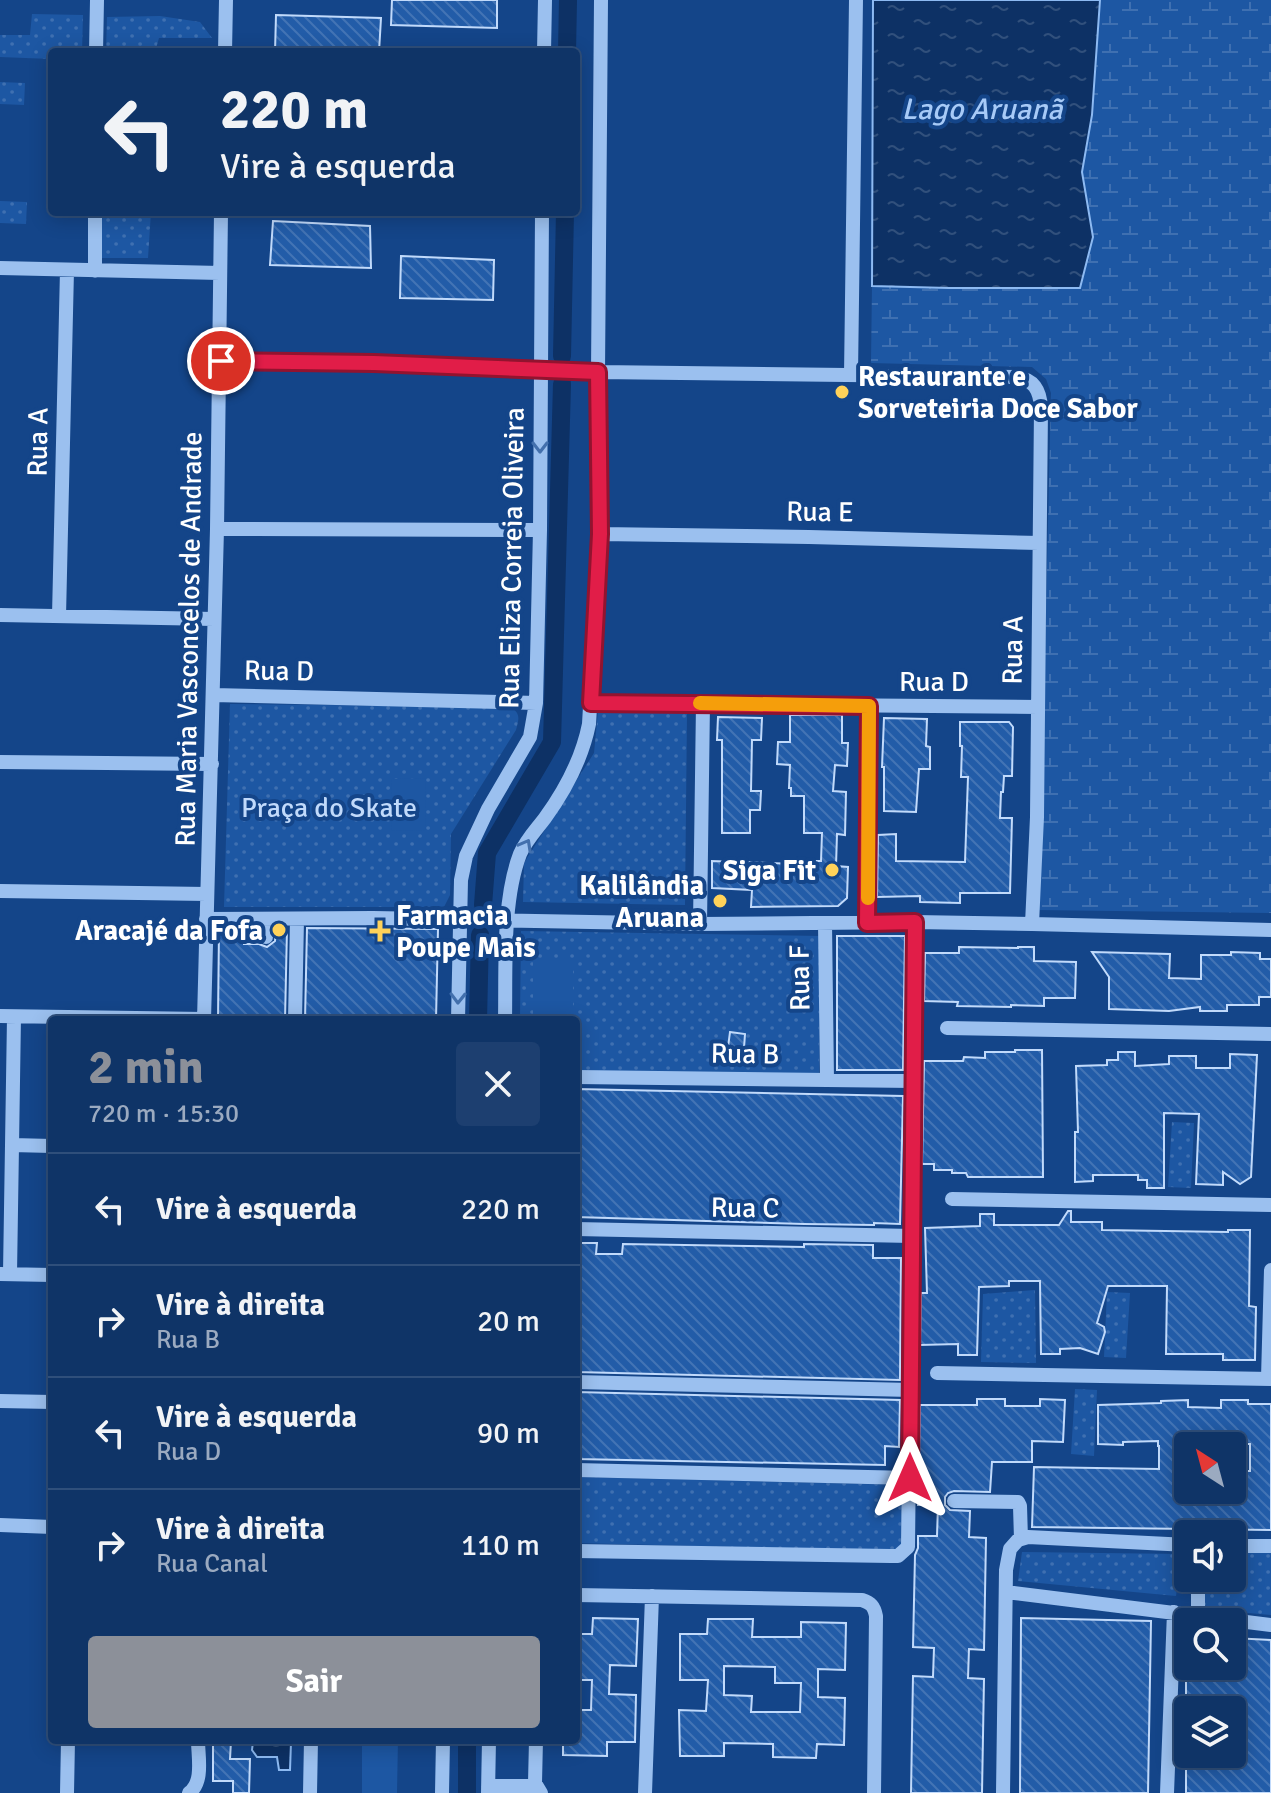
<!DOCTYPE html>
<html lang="pt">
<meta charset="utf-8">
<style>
:root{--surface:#0f3467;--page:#1d3f70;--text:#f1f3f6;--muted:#9baac0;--line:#2f4f7b;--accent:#8c9099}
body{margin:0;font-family:Signika,sans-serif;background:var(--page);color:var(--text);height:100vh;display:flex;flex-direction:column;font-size:30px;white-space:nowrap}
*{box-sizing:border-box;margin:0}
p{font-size:26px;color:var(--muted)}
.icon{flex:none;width:44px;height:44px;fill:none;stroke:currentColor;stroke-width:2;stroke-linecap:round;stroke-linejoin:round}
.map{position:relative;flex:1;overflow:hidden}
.details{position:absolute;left:48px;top:1016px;width:532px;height:728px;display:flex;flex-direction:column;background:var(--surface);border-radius:8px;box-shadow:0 4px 20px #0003,0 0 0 2px var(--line)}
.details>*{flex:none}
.guide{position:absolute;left:48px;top:48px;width:532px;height:168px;border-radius:8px;box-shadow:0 4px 20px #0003,0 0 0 2px var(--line);background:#0f3467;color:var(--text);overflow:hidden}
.needle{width:52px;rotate:324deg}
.controls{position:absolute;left:1174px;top:1432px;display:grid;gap:16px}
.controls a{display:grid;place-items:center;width:72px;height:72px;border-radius:8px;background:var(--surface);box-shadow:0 4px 20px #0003,0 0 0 2px var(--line);font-size:40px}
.pin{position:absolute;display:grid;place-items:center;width:68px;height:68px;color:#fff;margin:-34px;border:4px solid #fff;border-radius:50%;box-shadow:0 2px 8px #0007}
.me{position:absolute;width:88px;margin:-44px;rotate:0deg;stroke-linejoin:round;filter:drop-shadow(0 0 6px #0008)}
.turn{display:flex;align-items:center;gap:28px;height:168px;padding:0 40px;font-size:36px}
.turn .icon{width:104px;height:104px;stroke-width:2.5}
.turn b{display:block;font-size:56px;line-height:68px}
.round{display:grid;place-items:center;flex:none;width:84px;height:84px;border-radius:8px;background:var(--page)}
.summary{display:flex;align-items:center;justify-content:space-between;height:136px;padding:0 40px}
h1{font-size:48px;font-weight:700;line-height:60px;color:var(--accent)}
.button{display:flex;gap:16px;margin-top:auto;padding:16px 40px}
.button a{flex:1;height:92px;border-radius:8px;background:var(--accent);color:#fff;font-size:32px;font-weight:700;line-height:92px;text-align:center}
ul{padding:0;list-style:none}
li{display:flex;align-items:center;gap:24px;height:112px;padding:0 40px;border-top:2px solid var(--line)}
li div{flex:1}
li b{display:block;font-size:30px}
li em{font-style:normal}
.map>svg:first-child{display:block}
</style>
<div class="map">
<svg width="1271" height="1793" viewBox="0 0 1271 1793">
<defs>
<pattern id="grass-dots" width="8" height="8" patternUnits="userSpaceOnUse" patternTransform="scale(2)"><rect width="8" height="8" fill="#1d57a3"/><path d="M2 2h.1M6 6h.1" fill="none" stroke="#3f70b1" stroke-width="1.8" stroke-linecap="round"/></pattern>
<pattern id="wetland-marsh" width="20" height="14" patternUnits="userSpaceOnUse" patternTransform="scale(2)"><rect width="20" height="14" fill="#1d57a3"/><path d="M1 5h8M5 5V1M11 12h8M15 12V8" fill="none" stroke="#3f70b1"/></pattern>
<pattern id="water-ripples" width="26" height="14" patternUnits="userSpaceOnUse" patternTransform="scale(2)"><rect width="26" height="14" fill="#0d3165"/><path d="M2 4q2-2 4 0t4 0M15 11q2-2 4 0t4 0" fill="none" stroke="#31507c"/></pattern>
<pattern id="building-back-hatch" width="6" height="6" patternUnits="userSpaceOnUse" patternTransform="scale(2)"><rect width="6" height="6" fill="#225ca8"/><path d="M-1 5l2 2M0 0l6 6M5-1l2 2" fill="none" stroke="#4374b5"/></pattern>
</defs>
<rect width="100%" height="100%" fill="#144589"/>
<path fill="url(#grass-dots)" d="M 32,14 L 83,15 L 82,52 L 52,52 L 52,59 L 0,57 L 0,35 L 30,35 Z
M 160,16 L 200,22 L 212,38 L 159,38 L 155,52 L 106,52 L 107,17 Z
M 0,82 L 25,83 L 24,105 L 0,104 Z
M 0,201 L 27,202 L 26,224 L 0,223 Z
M 101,212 L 151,212 L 148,258 L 101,258 Z
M 230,704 L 510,707 C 521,713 519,719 516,730 L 451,834 L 450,895 L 444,907 L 224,907 Z
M 598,711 L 687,713 L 685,905 L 523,902 L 524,864 L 527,858 L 594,753 Z
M 521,931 L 820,936 L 819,1075 L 576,1072 L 576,1020 L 520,1020 Z
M 1172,1122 L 1194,1123 L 1191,1188 L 1168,1187 Z
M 1035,1290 L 1036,1363 L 981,1362 L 983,1294 Z
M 1107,1292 L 1130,1293 L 1126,1358 L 1104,1357 Z
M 1075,1389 L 1097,1390 L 1094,1456 L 1071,1454 Z
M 576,1477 L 902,1485 L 901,1551 L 576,1543 Z
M 1232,1550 L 1271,1551 L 1271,1615 L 1203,1609 L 1204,1578 L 1232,1578 Z
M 1022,1552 L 1181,1554 L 1176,1596 L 1018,1581 Z"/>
<path fill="url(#wetland-marsh)" d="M 1100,0 L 1271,0 L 1271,913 L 1039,910 L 1051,393 L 1046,379 L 1032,367 L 871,363 L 872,286 L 949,288 L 1093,237 L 1082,172 L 1092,115 Z"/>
<path fill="#1d57a3" d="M 425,778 L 426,830 L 392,831 L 391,779 Z
M 533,961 L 573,961 L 573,1020 L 533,1020 Z
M 362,1740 L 398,1740 L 397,1793 L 362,1793 Z"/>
<path fill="url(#water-ripples)" stroke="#8dbaf2" stroke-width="2" d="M 873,0 L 1100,0 L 1092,115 L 1082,172 L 1093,237 L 1080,288 L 949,288 L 872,286 Z
M 253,1742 L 291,1742 L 290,1770 L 279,1770 L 277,1757 L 257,1757 L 252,1750 Z"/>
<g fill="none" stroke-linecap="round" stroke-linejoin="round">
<path stroke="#0d3165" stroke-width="18" d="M 567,52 L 568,0
M 562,356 L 565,212
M 483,905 L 487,853 L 552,742 L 562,384
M 478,1020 L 480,935
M 467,1793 L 467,1740"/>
</g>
<path fill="url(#building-back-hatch)" stroke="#c1dafb" stroke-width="2" fill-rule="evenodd" d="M 392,0 L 497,0 L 497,28 L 391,25 Z
M 276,15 L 381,18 L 379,52 L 275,52 Z
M 273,221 L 370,226 L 371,268 L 270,265 Z
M 401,256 L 494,260 L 493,300 L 400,298 Z
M 790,715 L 842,715 L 842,743 L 848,743 L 847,766 L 835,765 L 833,791 L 846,792 L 845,835 L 837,834 L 836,866 L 848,867 L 847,898 L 838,906 L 751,907 L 752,890 L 712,888 L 712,861 L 797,864 L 797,861 L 821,861 L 822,833 L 804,833 L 804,796 L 791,796 L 791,788 L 789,788 L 790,765 L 777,764 L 778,742 L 790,742 Z
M 718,717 L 762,718 L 761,740 L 752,740 L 751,791 L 761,791 L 760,810 L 750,810 L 750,833 L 722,833 L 722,740 L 717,740 Z
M 884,718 L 927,719 L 926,746 L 930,747 L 930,769 L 919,769 L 916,812 L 884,811 L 884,767 L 882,767 Z
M 960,722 L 1009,722 L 1013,727 L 1012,776 L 1004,776 L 1003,792 L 1001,792 L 1000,818 L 1012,818 L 1010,893 L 960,893 L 960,903 L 920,902 L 920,896 L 877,897 L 878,835 L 896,834 L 896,861 L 965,862 L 968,777 L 961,777 L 962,746 L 960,746 Z
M 307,928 L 438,929 L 436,1020 L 305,1020 Z
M 219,929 L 244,929 L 244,944 L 259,944 L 267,947 L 275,941 L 276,929 L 287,929 L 285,1020 L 218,1020 Z
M 837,936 L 905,936 L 903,1070 L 837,1070 Z
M 959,947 L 1018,948 L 1018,947 L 1034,947 L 1034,961 L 1076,962 L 1075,998 L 1044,998 L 1044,1006 L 1011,1005 L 1011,1007 L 957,1006 L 958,1002 L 924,1001 L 925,953 L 959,953 Z
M 1092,952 L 1170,954 L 1169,978 L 1201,979 L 1201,955 L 1231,955 L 1231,952 L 1260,953 L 1260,959 L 1271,959 L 1271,997 L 1259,997 L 1259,1005 L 1227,1005 L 1227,1011 L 1200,1011 L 1200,1007 L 1169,1011 L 1109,1009 L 1109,977 Z
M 730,1032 L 745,1034 L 744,1048 L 728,1047 Z
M 1015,1050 L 1042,1050 L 1043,1177 L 968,1177 L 966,1173 L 952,1173 L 952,1170 L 934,1170 L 934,1164 L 922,1164 L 924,1061 L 963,1061 L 964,1057 L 985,1058 L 985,1052 L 1015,1052 Z
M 1118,1052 L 1135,1052 L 1135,1066 L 1169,1064 L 1169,1056 L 1196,1056 L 1196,1068 L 1230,1068 L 1230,1054 L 1257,1055 L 1251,1177 L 1240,1184 L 1223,1172 L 1223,1185 L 1196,1184 L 1199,1114 L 1164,1113 L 1164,1188 L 1147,1188 L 1147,1180 L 1138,1180 L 1138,1175 L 1093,1175 L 1093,1181 L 1075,1182 L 1075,1132 L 1078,1132 L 1076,1066 L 1107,1065 L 1107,1060 L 1118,1060 Z
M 576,1089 L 903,1096 L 900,1224 L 874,1223 L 874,1225 L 804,1224 L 576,1217 Z
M 1068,1211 L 1071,1211 L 1071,1222 L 1102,1222 L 1102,1230 L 1228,1232 L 1228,1230 L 1250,1230 L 1249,1306 L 1256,1307 L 1255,1360 L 1223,1360 L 1223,1354 L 1166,1354 L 1167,1286 L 1108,1286 L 1097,1323 L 1104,1327 L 1105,1332 L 1098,1354 L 1080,1348 L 1060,1349 L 1060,1354 L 1041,1354 L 1040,1281 L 1009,1281 L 1009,1286 L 979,1287 L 977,1355 L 958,1355 L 958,1344 L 920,1345 L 921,1293 L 927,1293 L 925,1228 L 980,1226 L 980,1214 L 994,1214 L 994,1225 L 1059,1225 Z
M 576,1243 L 597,1243 L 596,1254 L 622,1254 L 623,1244 L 804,1247 L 804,1244 L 873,1245 L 873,1258 L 901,1258 L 900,1380 L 576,1372 Z
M 576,1392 L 900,1400 L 899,1447 L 885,1446 L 885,1465 L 576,1459 Z
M 977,1399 L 1005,1399 L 1005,1406 L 1040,1406 L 1040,1399 L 1065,1400 L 1063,1442 L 1032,1441 L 1032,1462 L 992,1462 L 990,1492 L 954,1491 L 948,1493 L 945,1497 L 945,1505 L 950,1510 L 970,1511 L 969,1537 L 986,1538 L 984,1650 L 969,1649 L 968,1678 L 984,1679 L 982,1793 L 911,1793 L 913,1676 L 933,1677 L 934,1648 L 913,1647 L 915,1555 L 918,1548 L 918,1536 L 937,1536 L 938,1505 L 918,1505 L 920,1405 L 977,1405 Z
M 1188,1400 L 1188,1407 L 1221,1408 L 1221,1400 L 1248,1400 L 1248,1404 L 1271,1404 L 1271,1530 L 1032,1527 L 1034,1467 L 1159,1469 L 1159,1446 L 1158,1446 L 1158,1441 L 1123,1442 L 1123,1445 L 1098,1444 L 1098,1405 L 1161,1403 L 1161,1401 ZM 1214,1444 L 1250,1444 L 1250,1471 L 1232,1471 L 1232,1490 L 1188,1490 L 1188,1446 L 1214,1446 Z
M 593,1618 L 638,1619 L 636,1666 L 610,1665 L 609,1694 L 636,1695 L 635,1742 L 607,1742 L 607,1756 L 563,1755 L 563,1740 L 576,1740 L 576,1710 L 591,1710 L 592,1680 L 576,1680 L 576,1634 L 592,1634 Z
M 1021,1618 L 1151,1621 L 1148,1793 L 1020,1793 Z
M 708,1619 L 753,1619 L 752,1637 L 801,1637 L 801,1622 L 846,1623 L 845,1670 L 818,1669 L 818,1697 L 845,1698 L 844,1745 L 817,1744 L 816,1758 L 773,1757 L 773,1744 L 724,1743 L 724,1756 L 680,1756 L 679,1710 L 706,1711 L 708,1680 L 680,1680 L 680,1634 L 707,1634 ZM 724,1666 L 775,1667 L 775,1683 L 801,1683 L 800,1712 L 751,1712 L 752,1696 L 724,1695 Z
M 1232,1638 L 1271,1640 L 1271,1793 L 1186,1793 L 1186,1766 L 1201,1765 L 1202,1754 L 1232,1754 L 1232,1710 L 1186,1710 L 1186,1666 L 1232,1666 Z
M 213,1741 L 231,1741 L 230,1759 L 250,1759 L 249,1793 L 233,1793 L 233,1781 L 213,1781 Z"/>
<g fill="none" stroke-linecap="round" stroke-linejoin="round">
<path stroke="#9bc0ef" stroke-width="14" d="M 96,52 L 97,0
M 225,52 L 226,0
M 544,52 L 545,0
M 0,268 L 220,273
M 95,271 L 95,212
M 221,361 L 374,363 L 598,372 L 1015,377 C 1034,379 1040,390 1041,408 L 1037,817 L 1032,924
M 851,375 L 856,0
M 217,529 L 540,530
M 600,534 L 809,537 L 1039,543
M 0,615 L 214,619
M 59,616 L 67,270
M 213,695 L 536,703
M 591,703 L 1038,707
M 0,762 L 212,764
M 0,891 L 207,894
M 206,919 L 373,918 L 700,924 L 915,922 L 1032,924 L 1271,930
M 266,919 L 266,937
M 825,923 L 827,1080
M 867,923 L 869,706
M 700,924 L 703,703
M 0,1016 L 204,1019
M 204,1020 L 217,529 L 221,212
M 295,1020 L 297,919
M 458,1020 L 461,880 L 466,856 L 488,809 L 530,737 L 536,703 L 540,530 L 542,212
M 505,1020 C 506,969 502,901 520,854 C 526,840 536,830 545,818 C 566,789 582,759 589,724 L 600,534 L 598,372 L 601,0
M 947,1028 L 1271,1034
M 576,1077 L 914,1081
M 12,1145 L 52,1146
M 952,1199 L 1271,1205
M 576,1229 L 912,1236
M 0,1274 L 52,1275
M 10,1274 L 14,1017
M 937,1373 L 1271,1379
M 1268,1378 L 1271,1270
M 576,1382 L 911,1390
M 0,1401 L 52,1402
M 576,1470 L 910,1478
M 954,1501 L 1018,1502 L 1020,1506 L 1021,1539
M 0,1525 L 52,1527
M 1232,1546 L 1271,1546
M 576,1551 L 891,1556 L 898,1556 L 908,1547 L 915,922
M 1198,1578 L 1198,1616
M 1006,1592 L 1271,1625
M 576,1595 L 862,1600 C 871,1603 874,1606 876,1616 L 874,1793
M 536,1740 L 535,1783 L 541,1793
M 488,1786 L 536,1786
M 67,1793 L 68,1740
M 189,1793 C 204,1782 198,1757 198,1740
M 310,1793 L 311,1740
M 442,1793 L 443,1740
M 488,1793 L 489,1740
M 645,1793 L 652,1596
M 1003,1793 L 1006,1570 L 1010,1549 L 1018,1540 L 1028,1537 L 1188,1545
M 1167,1793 L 1174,1612"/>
</g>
<defs><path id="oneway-chevron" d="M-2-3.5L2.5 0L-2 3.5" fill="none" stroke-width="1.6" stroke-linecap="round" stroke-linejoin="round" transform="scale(2)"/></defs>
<g stroke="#4370ad">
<use href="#oneway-chevron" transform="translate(540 447) rotate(90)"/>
<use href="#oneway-chevron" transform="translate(526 845) rotate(-61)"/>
<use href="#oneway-chevron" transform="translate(458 998) rotate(91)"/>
</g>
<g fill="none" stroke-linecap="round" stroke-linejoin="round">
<g stroke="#92132f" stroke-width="20">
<path id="route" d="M 221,361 L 374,363 L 598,372 L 600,534 L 591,703 L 869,706 L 867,923 L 915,922 L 910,1478"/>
</g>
<use href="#route" stroke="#e11d48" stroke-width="14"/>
<path stroke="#f59e0b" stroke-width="14" d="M 700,703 L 869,706 L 868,898"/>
</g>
<g fill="#ffd259" stroke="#144589" stroke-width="3">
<circle cx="842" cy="392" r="8"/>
<circle cx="832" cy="870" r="8"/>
<circle cx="720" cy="901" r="8"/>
<circle cx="279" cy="930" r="8"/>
<path d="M376 919h8v8h8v8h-8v8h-8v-8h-8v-8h8z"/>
</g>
<g text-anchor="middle" stroke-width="8" stroke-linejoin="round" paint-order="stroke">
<g font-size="28" font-weight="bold" fill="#fff" stroke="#144589" text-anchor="end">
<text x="858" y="386" text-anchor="start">Restaurante e<tspan x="858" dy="32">Sorveteiria Doce Sabor</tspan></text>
<text x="816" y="880">Siga Fit</text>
<text x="704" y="895">Kalilândia<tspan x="704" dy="32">Aruana</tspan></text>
<text x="396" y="925" text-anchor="start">Farmacia<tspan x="396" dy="32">Poupe Mais</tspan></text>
<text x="263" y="940">Aracajé da Fofa</text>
</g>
<g font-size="28" fill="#fff" stroke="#144589">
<text transform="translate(37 442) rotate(-89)" y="10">Rua A</text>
<text transform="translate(820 511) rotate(1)" y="10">Rua E</text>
<text transform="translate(511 558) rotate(-89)" y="10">Rua Eliza Correia Oliveira</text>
<text transform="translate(188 639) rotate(-89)" y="10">Rua Maria Vasconcelos de Andrade</text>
<text transform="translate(1012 650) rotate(-89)" y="10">Rua A</text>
<text transform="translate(279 670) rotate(1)" y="10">Rua D</text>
<text x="934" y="691">Rua D</text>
<text transform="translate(799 978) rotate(-91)" y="10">Rua F</text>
<text transform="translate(745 1053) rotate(1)" y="10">Rua B</text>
<text transform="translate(745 1207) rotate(1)" y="10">Rua C</text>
</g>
<g font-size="28" fill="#c1dafb" stroke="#144589">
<text x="329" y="817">Praça do Skate</text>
</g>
<g font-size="30" font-style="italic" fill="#a7caf7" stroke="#144589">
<text x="982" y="119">Lago Aruanã</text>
</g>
</g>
</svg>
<div class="controls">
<a><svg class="needle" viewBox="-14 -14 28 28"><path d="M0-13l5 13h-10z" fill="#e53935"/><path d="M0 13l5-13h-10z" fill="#9baac0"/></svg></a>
<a><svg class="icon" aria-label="sound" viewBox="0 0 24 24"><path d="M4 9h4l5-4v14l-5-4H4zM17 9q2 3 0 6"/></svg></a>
<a><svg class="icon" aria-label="search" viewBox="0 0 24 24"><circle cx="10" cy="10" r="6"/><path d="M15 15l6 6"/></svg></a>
<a><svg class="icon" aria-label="layers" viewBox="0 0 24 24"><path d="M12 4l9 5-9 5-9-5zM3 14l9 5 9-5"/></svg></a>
</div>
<div class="pin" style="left:221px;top:361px;background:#d93025"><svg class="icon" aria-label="arrive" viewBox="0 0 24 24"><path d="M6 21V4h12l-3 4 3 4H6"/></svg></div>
<svg class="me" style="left:910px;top:1478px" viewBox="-20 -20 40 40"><path d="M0-17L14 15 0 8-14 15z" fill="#e11d48" stroke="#fff" stroke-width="4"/></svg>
<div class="guide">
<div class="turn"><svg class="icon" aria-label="left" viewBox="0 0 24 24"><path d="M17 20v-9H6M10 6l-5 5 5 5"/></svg><div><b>220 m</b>Vire à esquerda</div></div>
</div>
<section class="details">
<div class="summary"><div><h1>2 min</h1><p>720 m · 15:30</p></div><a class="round"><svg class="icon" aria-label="close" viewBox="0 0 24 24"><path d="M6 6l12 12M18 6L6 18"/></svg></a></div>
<ul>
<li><svg class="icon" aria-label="left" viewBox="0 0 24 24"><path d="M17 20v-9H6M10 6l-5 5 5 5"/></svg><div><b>Vire à esquerda</b></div><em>220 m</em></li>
<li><svg class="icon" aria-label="right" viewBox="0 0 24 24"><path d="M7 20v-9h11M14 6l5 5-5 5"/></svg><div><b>Vire à direita</b><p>Rua B</p></div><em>20 m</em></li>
<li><svg class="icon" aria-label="left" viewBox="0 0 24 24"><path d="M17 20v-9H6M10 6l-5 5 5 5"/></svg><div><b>Vire à esquerda</b><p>Rua D</p></div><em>90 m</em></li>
<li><svg class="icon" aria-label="right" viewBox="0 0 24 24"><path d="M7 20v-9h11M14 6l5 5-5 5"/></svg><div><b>Vire à direita</b><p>Rua Canal</p></div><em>110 m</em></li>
</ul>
<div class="button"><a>Sair</a></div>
</section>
</div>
